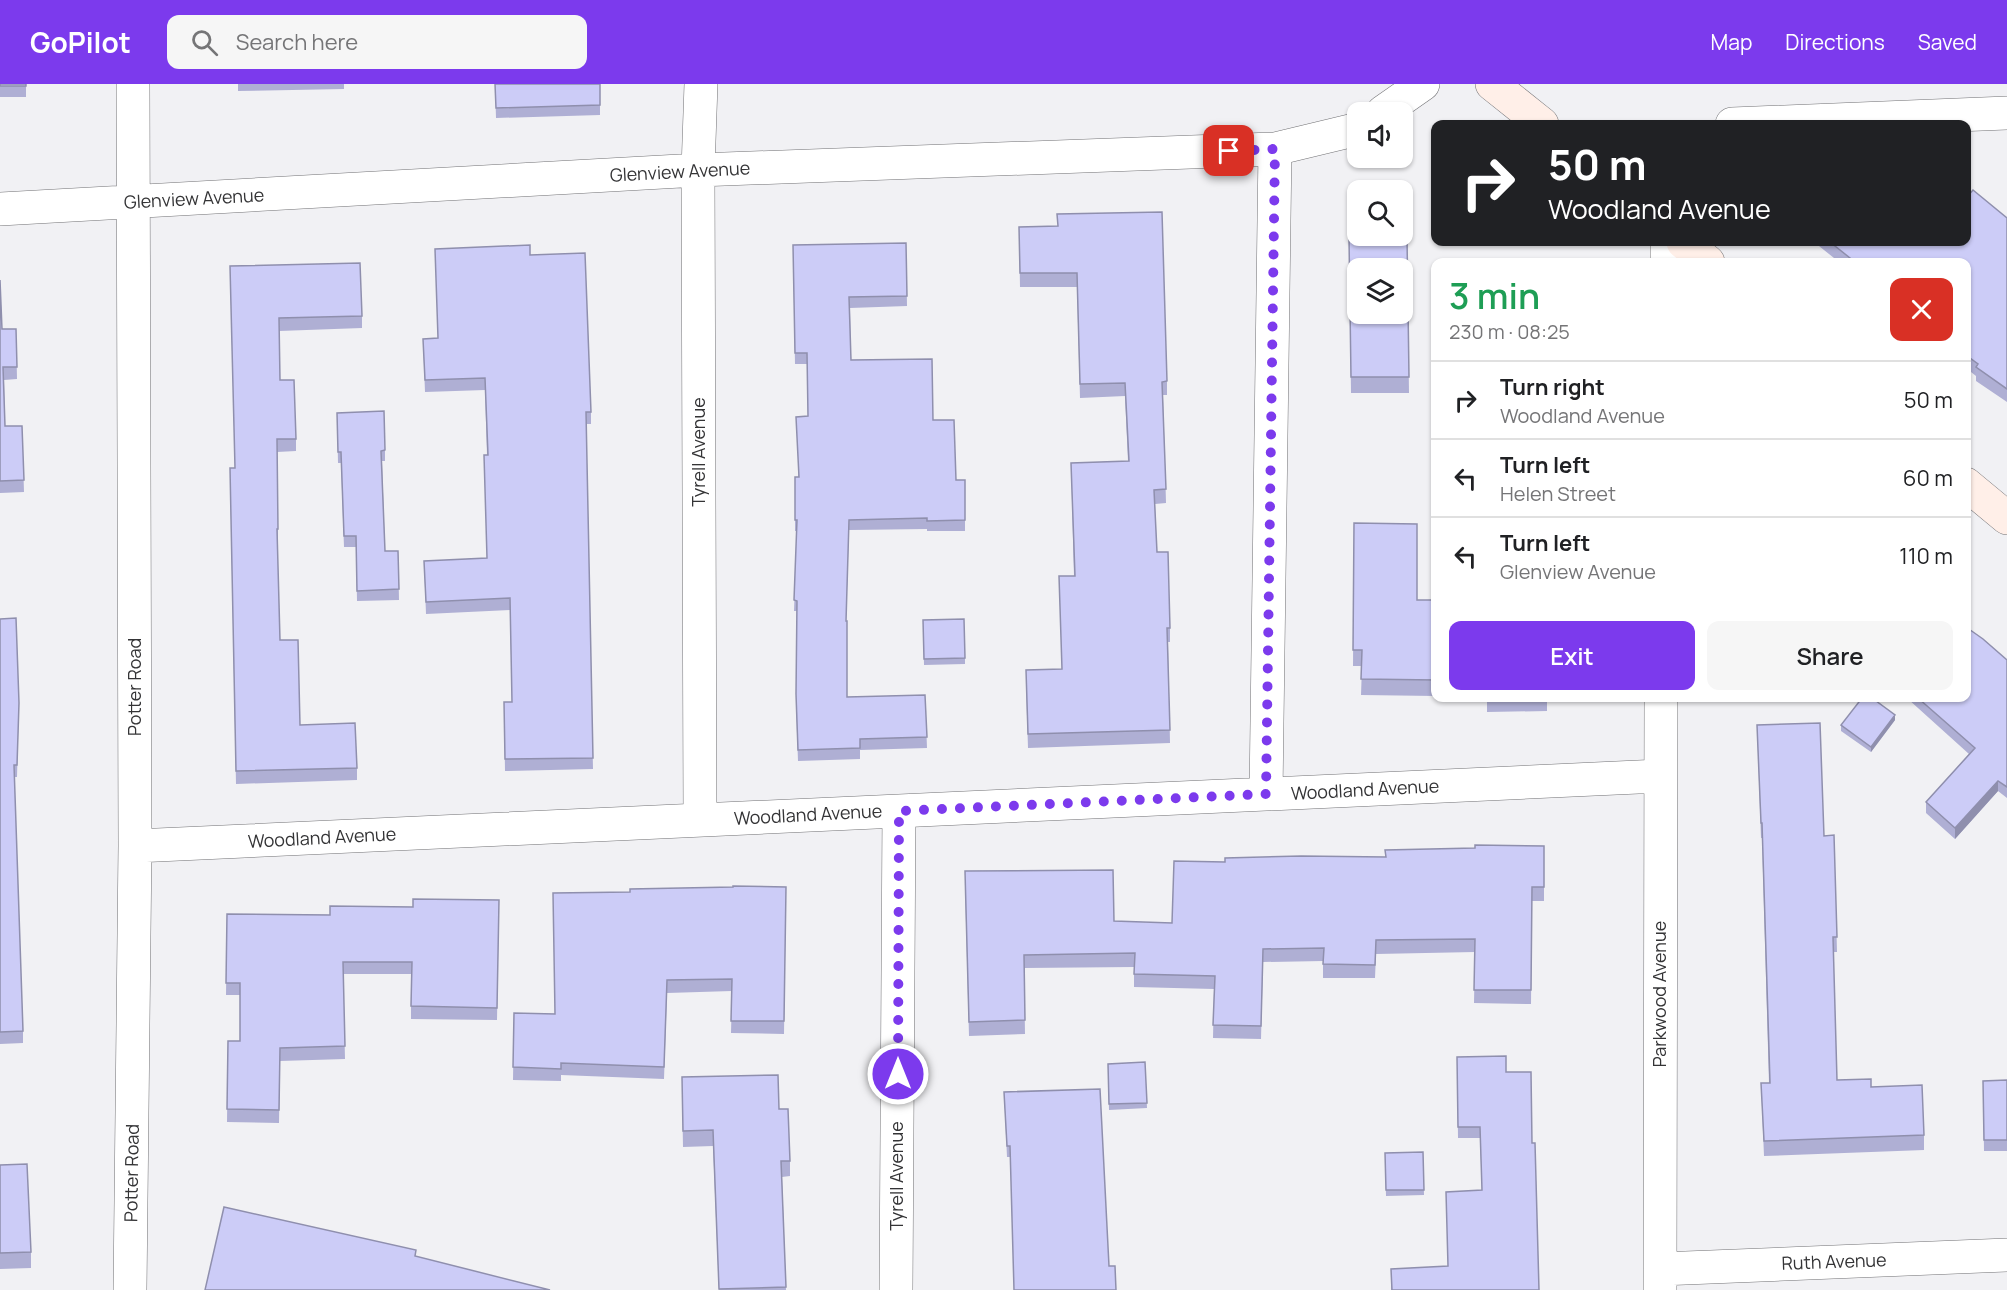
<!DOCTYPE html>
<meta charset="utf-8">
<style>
:root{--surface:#fff;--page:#f6f6f6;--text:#202124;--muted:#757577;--line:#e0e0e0;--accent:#7c3aed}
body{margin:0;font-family:Manrope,sans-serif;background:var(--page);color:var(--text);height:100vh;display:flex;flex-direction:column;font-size:22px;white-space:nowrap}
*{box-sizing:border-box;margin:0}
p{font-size:20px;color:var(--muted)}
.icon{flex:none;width:33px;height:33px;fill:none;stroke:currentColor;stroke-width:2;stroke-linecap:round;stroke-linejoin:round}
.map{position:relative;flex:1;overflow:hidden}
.side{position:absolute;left:1431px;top:174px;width:540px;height:444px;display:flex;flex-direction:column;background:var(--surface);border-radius:12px;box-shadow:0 2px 4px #0004}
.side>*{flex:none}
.hud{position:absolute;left:1431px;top:36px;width:540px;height:126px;border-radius:12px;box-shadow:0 2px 4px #0004;background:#202124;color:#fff;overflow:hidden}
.controls{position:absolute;left:1347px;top:18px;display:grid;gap:12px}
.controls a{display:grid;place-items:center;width:66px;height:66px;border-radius:12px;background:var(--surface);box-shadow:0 2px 4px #0004;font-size:30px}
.pin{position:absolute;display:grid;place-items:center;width:51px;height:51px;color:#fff;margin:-26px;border-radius:12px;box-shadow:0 3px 9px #0006}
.me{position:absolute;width:66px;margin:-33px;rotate:0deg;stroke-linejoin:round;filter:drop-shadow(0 0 4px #0008)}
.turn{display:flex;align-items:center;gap:21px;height:126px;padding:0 18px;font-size:27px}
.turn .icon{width:78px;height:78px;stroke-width:2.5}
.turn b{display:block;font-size:42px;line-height:51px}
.round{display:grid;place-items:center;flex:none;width:63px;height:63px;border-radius:12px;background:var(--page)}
.headline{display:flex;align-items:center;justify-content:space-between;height:102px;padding:0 18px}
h1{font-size:36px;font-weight:600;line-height:45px;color:#1e9e55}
.button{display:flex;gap:12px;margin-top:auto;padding:12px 18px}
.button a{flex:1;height:69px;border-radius:12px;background:var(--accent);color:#fff;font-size:24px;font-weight:600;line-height:69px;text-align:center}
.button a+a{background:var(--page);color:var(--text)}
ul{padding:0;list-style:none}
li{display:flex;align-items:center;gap:18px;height:78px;padding:0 18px;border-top:2px solid var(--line)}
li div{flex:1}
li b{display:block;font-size:22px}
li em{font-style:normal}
header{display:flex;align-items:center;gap:36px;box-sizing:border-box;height:84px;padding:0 30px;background:var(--accent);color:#fff}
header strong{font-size:28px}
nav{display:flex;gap:33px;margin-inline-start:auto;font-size:21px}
.search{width:420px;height:54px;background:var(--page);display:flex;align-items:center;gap:15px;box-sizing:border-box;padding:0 21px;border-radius:12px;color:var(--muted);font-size:22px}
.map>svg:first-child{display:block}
</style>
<header>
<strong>GoPilot</strong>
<div class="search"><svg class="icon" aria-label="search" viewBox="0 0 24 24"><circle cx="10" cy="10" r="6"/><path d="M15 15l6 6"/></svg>Search here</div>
<nav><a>Map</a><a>Directions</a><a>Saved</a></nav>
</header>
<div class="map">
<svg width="2007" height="1206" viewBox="0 0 2007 1206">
<rect width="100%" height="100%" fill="#f1f1f4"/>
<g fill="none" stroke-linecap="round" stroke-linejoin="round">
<g stroke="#727275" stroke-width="34">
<path id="minor" d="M 1383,28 L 1423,0
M 1732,40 L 2007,29
M 0,125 L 698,86 L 1275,65 L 1358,45
M 1667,178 L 1667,158
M 1266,710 L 1275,65
M 700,736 L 698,86 L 701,0
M 135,762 L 1660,692
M 1660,1185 L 2007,1171
M 130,1206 L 135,762 L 133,0
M 896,1206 L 899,727
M 1660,1206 L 1661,614"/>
</g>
<g stroke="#727275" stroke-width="34">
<path id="secondary" d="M 1492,0 L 1542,40
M 1683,158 L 1708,178
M 1966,400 L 2007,434"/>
</g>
<use href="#minor" stroke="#fff" stroke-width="33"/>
<use href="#secondary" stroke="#ffefe8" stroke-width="33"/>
</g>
<path fill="#afafd4" d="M 0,0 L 26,0 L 26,13 L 0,13 Z
M 238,0 L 344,0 L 344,5 L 238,7 Z
M 495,0 L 600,0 L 600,31 L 496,34 Z
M 2007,134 L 2007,318 L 1976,297 L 1976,292 L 1966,284 L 1966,178 L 1839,178 L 1814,158 L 1966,158 Z
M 1057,142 L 1167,297 L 1167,311 L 1163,311 L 1166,419 L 1155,420 L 1157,468 L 1170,544 L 1170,558 L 1168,558 L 1170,659 L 1028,664 L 1026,600 L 1062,585 L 1059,492 L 1074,492 L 1071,379 L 1128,377 L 1125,312 L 1080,314 L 1077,203 L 1020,203 L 1019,143 Z
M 1407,153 L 1409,309 L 1351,309 L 1349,154 Z
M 906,159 L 907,222 L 850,224 L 851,276 L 933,336 L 956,396 L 965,396 L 965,447 L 927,447 L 927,445 L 849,446 L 846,537 L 847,613 L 925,611 L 927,664 L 860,666 L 860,675 L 798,677 L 796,620 L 797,527 L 794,527 L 797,447 L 795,447 L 795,393 L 798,393 L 808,332 L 807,280 L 795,280 L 793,161 Z
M 530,171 L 591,328 L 591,340 L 586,340 L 593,685 L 505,687 L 504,618 L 512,618 L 510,526 L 426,530 L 424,477 L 487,474 L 487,371 L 485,306 L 425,308 L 423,255 L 438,255 Z
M 230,182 L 362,232 L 362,244 L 279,247 L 280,296 L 296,355 L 296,367 L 277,368 L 278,458 L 277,458 L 280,556 L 300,641 L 357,684 L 357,696 L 236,700 L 230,384 L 235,384 Z
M 0,196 L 2,245 L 16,245 L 17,295 L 4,296 L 5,342 L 22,342 L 24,408 L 0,409 Z
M 337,329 L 385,366 L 385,377 L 382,377 L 385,467 L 398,467 L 399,516 L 357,517 L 356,463 L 344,463 L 341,379 L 338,379 Z
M 1354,439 L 1417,516 L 1436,516 L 1436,612 L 1361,611 L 1362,582 L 1353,582 Z
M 0,535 L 19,619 L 17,693 L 14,693 L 23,947 L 23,959 L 0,960 Z
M 923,536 L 965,574 L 965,580 L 924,581 Z
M 2007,576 L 2007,714 L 1998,707 L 1955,755 L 1926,729 L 1926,718 L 1969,670 L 1908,615 L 1908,614 L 1966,614 Z
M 1487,614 L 1581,614 L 1581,615 L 1547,616 L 1547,627 L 1487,628 Z
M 1895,636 L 1871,668 L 1841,647 L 1841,641 Z
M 1757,641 L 1824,752 L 1834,751 L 1837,868 L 1833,868 L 1837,996 L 1871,1003 L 1924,1051 L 1924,1066 L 1764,1072 L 1761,999 L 1769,999 L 1762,754 L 1761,754 Z
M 1544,762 L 1544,817 L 1532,817 L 1531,920 L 1474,919 L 1475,868 L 1376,870 L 1375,894 L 1323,894 L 1323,877 L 1263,878 L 1261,955 L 1213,954 L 1214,905 L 1134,903 L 1134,883 L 1024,884 L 1025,950 L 969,952 L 965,801 L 1114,837 L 1172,839 L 1225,778 L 1386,773 Z
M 786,803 L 784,950 L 731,949 L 732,907 L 667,909 L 664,995 L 561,991 L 561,997 L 513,996 L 514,929 L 555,930 L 630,808 Z
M 499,816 L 497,936 L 411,935 L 411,890 L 343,890 L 345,975 L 280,977 L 279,1039 L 227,1038 L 228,957 L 240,957 L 240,911 L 226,911 L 227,830 L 330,831 L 413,823 Z
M 1457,973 L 1506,988 L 1532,1059 L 1539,1206 L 1391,1206 L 1391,1185 L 1448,1182 L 1482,1107 L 1480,1054 L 1458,1054 Z
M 1145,978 L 1147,1024 L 1109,1026 L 1108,980 Z
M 2007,996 L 2007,1067 L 1984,1067 L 1983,997 Z
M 1004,1008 L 1109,1182 L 1010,1073 L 1007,1073 Z
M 682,1009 L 779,1025 L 790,1077 L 790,1092 L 782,1093 L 786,1206 L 719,1206 L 713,1062 L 683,1063 Z
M 1423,1068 L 1424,1111 L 1386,1112 L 1385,1069 Z
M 0,1081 L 31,1168 L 31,1184 L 0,1185 Z"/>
<path fill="#8f8fad" d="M 1895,631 L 1895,636 L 1871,668 L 1871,663 Z
M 1998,697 L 1998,707 L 1955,755 L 1955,744 Z"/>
<path fill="#ccccf7" stroke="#8f8fad" stroke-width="1.5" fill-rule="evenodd" d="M 0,0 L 26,0 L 26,2 L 0,2 Z
M 495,0 L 600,0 L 600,21 L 496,24 Z
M 1973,106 L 2007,134 L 2007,305 L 1976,283 L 1978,280 L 1966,271 L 1966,178 L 1855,178 L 1830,158 L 1966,158 L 1966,114 Z
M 1162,128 L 1167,297 L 1162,298 L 1166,405 L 1154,406 L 1157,468 L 1168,468 L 1170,544 L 1167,544 L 1170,646 L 1028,650 L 1026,586 L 1062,585 L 1059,492 L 1075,492 L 1071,379 L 1129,377 L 1125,299 L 1080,300 L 1077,189 L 1020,189 L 1019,143 L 1058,142 L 1057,130 Z
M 1407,153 L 1409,293 L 1351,293 L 1349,154 ZM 1358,184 L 1402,184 L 1402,230 L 1358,230 Z
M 906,159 L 907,212 L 849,213 L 851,276 L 932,275 L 933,336 L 954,336 L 956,396 L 965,396 L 965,436 L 927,437 L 927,434 L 849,436 L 846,537 L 847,537 L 847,613 L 925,611 L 927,653 L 860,655 L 860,664 L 798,666 L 796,610 L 797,517 L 794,516 L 797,436 L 795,436 L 795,393 L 799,393 L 796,333 L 808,332 L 807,269 L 795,269 L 793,161 Z
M 530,161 L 530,171 L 585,169 L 591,328 L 586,328 L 593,674 L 505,675 L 504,618 L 512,618 L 510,514 L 426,518 L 424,477 L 487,474 L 484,371 L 488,371 L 485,294 L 425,296 L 423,255 L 438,254 L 435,165 Z
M 360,179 L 362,232 L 279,234 L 280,296 L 294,296 L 296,355 L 277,355 L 278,445 L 277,445 L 280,556 L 298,556 L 300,641 L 355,639 L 357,684 L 236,687 L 230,384 L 235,384 L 230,182 Z
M 0,196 L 2,245 L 16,245 L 17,283 L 3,283 L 5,342 L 22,342 L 24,396 L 0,397 Z
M 384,327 L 385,366 L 381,367 L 385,467 L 398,467 L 399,505 L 357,507 L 356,452 L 344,452 L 341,368 L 338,368 L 337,329 Z
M 1354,439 L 1417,440 L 1417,516 L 1436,516 L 1436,596 L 1361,595 L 1362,566 L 1353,566 Z
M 16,534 L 19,619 L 17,681 L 14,681 L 23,947 L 0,948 L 0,535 Z
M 964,535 L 965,574 L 924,575 L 923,536 Z
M 1966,543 L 1983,555 L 2007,576 L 2007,703 L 1998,697 L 1955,744 L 1926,718 L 1975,664 L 1918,614 L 1966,614 Z
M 1862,614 L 1872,614 L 1895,631 L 1871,663 L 1841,641 Z
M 1820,639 L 1824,752 L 1834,751 L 1837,853 L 1833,853 L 1837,996 L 1871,995 L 1871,1003 L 1922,1001 L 1924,1051 L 1764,1057 L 1761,999 L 1770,999 L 1762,739 L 1761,739 L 1757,641 Z
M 1475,761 L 1544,762 L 1544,803 L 1532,803 L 1531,906 L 1474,906 L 1475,855 L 1376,856 L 1375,881 L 1323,880 L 1324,864 L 1263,865 L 1261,942 L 1213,941 L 1215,892 L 1134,890 L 1135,869 L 1024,871 L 1025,936 L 969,938 L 965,787 L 1113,786 L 1114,837 L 1172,839 L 1174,777 L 1225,778 L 1225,774 L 1301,772 L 1386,773 L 1385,766 L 1475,764 Z
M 733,802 L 786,803 L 784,937 L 731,937 L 732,895 L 667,896 L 664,983 L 561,979 L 561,985 L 513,983 L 514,929 L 555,930 L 553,809 L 630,808 L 630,805 L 733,803 Z
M 413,815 L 499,816 L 497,924 L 411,922 L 412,878 L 343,878 L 345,962 L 280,964 L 279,1026 L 227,1025 L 228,957 L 240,957 L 240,899 L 226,899 L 227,830 L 330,831 L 330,822 L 413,823 Z
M 1506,972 L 1506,988 L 1531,988 L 1532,1059 L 1535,1059 L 1539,1206 L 1392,1206 L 1391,1185 L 1448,1182 L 1446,1108 L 1482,1106 L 1480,1043 L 1458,1043 L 1457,973 Z
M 1145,978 L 1147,1019 L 1109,1020 L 1108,980 Z
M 778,991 L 779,1025 L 788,1025 L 790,1077 L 781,1077 L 786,1203 L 719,1205 L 713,1046 L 683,1047 L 682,993 Z
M 2007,996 L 2007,1056 L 1984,1056 L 1983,997 Z
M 1100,1005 L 1109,1182 L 1115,1182 L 1116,1206 L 1014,1206 L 1010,1062 L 1007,1062 L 1004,1008 Z
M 1423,1068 L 1424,1106 L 1386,1106 L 1385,1069 Z
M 27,1080 L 31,1168 L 0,1169 L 0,1081 Z
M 224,1123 L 416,1166 L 415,1172 L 550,1206 L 205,1206 Z"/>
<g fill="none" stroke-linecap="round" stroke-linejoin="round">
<path stroke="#7c3aed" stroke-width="10" stroke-dasharray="0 18" d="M 898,990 L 899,727 L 1266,710 L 1275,65 L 1229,67"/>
</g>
<g text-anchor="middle" stroke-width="4.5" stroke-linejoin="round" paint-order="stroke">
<g font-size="18" fill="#343436" stroke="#fff">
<text transform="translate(680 88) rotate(-3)" y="6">Glenview Avenue</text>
<text transform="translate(194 115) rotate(-3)" y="6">Glenview Avenue</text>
<text transform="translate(699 368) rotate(-90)" y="6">Tyrell Avenue</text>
<text transform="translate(135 603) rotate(-90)" y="6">Potter Road</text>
<text transform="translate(1365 706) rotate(-3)" y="6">Woodland Avenue</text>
<text transform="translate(808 731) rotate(-3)" y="6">Woodland Avenue</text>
<text transform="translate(322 754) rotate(-3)" y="6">Woodland Avenue</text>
<text transform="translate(1660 910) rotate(-90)" y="6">Parkwood Avenue</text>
<text transform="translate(132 1089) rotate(-89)" y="6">Potter Road</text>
<text transform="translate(897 1092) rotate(-90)" y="6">Tyrell Avenue</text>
<text transform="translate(1834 1178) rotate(-2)" y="6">Ruth Avenue</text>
</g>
</g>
</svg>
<div class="controls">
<a><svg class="icon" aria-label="sound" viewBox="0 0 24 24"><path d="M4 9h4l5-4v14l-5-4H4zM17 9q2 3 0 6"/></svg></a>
<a><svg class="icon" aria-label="search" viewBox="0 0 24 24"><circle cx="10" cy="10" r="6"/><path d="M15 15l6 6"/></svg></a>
<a><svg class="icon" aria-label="layers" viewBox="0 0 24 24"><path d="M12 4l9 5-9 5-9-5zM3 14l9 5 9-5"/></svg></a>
</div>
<div class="pin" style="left:1229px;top:67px;background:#d93025"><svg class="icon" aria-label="arrive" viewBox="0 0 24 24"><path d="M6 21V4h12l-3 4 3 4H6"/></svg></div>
<svg class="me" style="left:898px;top:990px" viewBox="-20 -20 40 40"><circle r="17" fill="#7c3aed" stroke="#fff" stroke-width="3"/><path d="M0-11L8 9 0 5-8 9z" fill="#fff"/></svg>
<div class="hud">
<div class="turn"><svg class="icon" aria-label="right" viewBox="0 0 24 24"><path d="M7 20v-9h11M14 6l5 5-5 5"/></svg><div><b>50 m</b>Woodland Avenue</div></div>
</div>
<section class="side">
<div class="headline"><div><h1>3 min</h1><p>230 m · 08:25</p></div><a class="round" style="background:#d93025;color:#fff"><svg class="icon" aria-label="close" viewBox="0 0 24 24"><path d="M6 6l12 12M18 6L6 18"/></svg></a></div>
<ul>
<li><svg class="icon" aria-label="right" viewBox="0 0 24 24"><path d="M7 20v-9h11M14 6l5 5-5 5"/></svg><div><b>Turn right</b><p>Woodland Avenue</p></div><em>50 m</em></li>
<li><svg class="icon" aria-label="left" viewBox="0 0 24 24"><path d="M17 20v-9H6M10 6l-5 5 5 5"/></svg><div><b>Turn left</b><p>Helen Street</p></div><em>60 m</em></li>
<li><svg class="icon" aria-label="left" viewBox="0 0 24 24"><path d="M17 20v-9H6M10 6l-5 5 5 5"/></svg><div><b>Turn left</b><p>Glenview Avenue</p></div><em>110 m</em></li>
</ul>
<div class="button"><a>Exit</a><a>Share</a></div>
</section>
</div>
